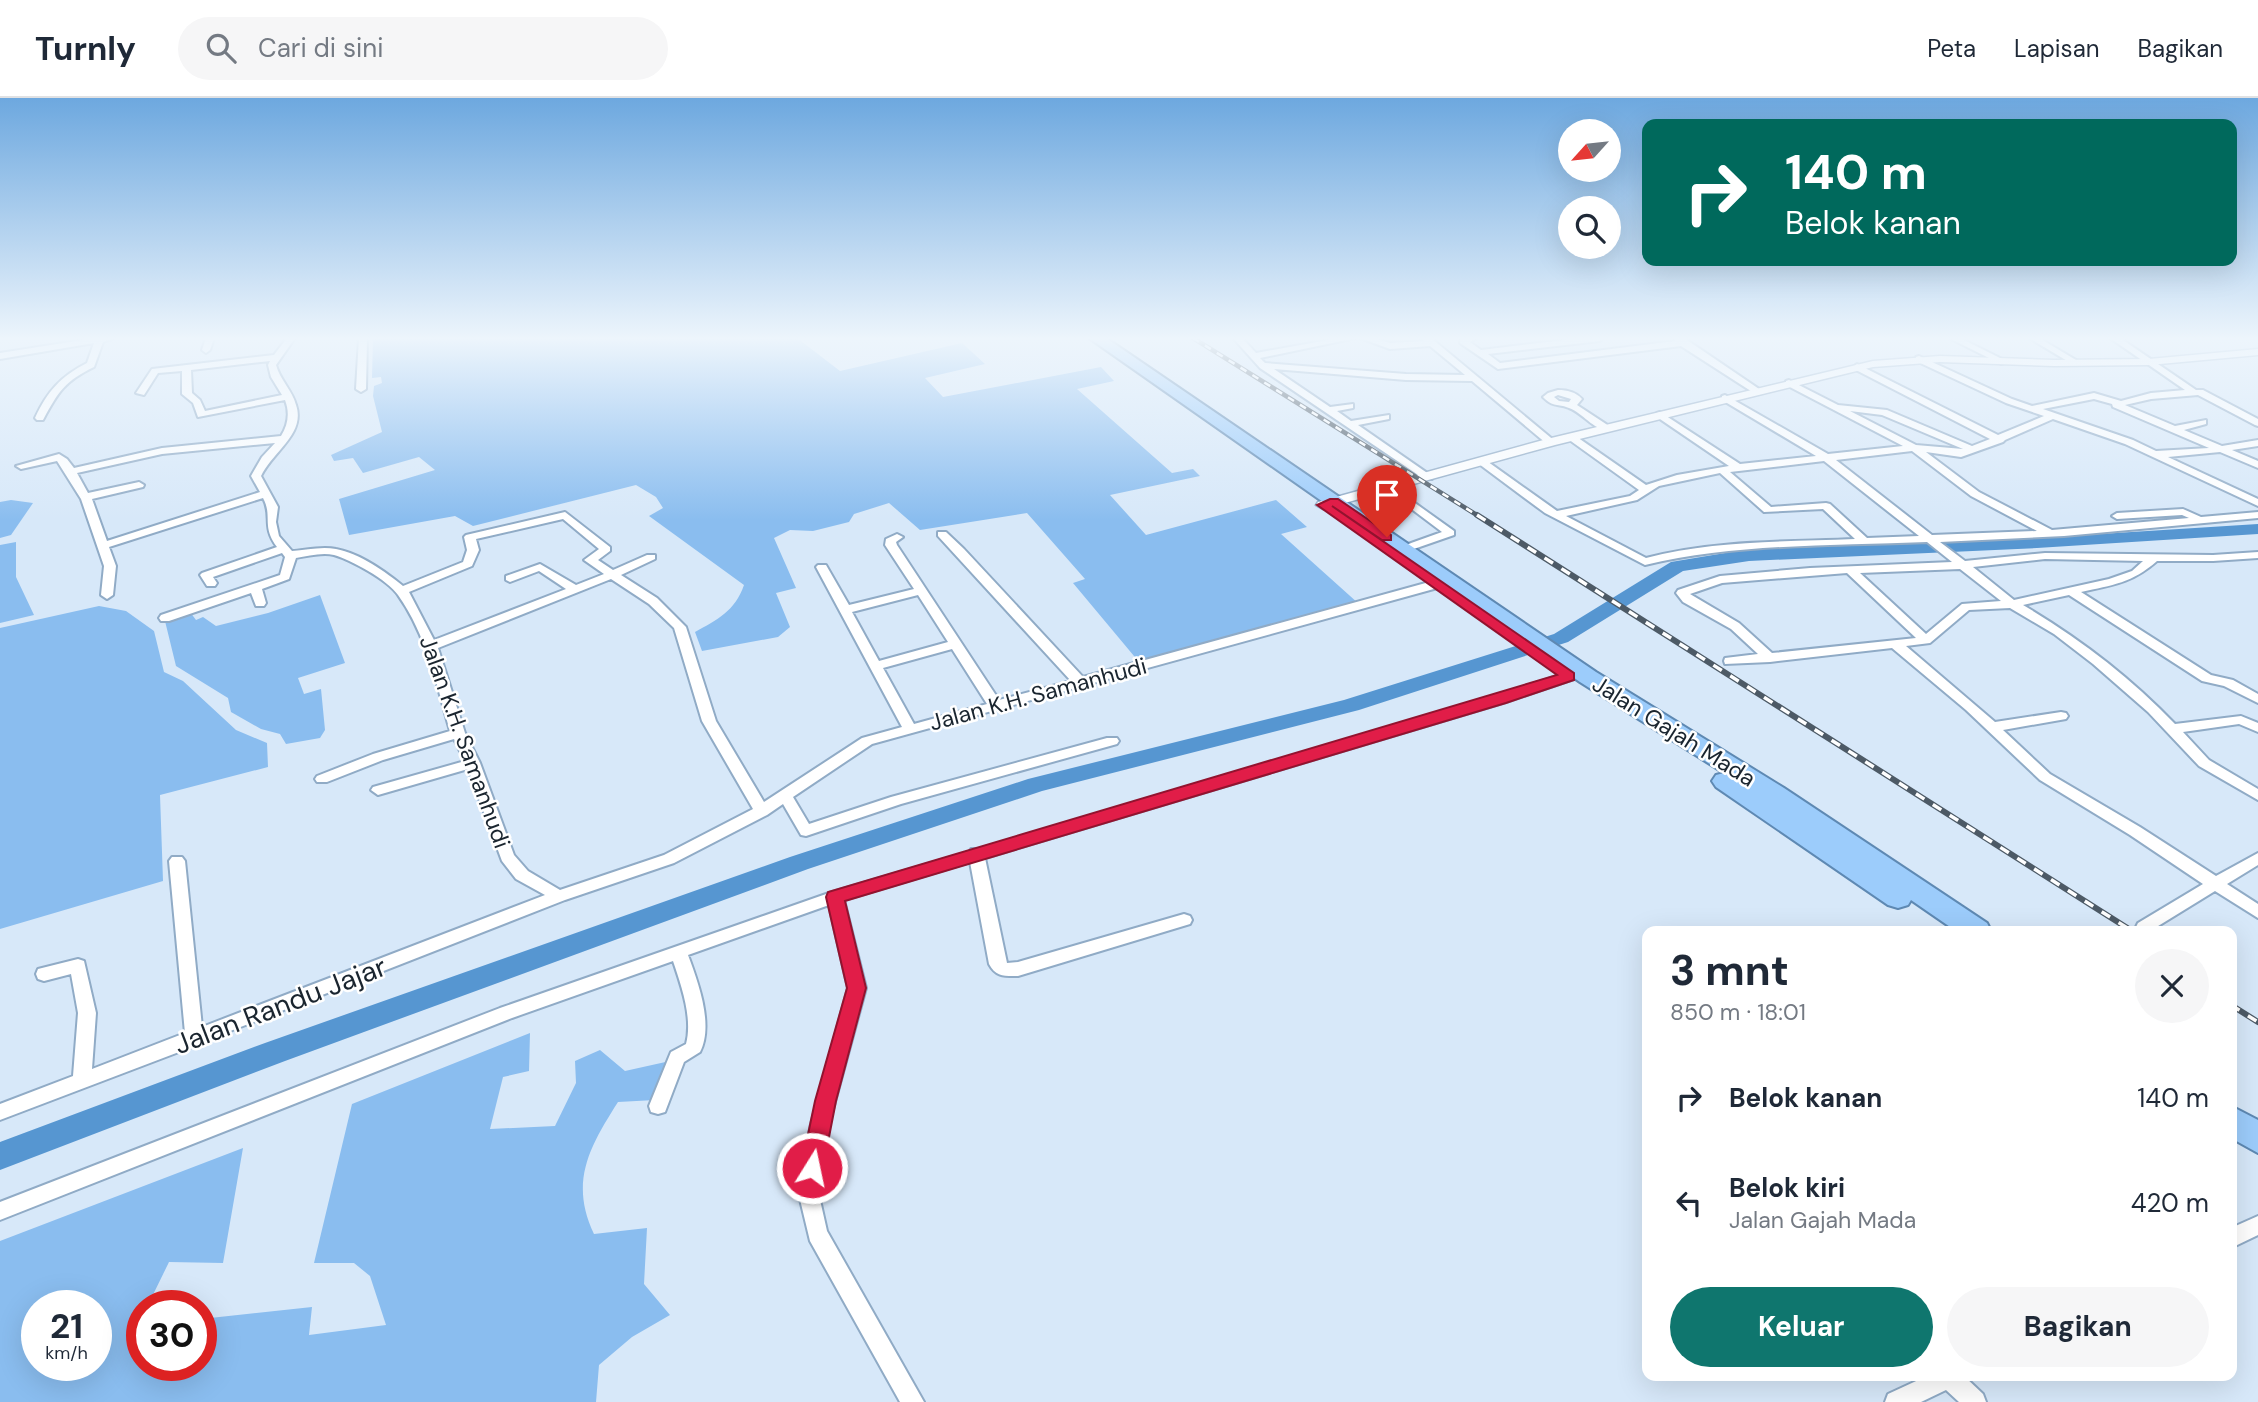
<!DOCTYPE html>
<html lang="id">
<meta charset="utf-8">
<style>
:root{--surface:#fff;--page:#f6f6f7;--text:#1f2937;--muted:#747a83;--line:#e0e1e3;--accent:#0f766e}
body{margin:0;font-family:"DM Sans",sans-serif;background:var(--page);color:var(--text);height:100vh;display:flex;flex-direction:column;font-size:26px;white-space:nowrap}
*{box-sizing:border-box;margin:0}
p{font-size:23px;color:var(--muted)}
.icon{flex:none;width:38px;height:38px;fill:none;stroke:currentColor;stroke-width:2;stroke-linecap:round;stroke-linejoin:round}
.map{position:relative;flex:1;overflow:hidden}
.sheet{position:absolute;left:1642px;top:828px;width:595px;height:455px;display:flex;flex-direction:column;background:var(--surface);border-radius:14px;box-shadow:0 7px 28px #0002}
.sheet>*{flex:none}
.hud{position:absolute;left:1642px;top:21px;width:595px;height:147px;border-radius:14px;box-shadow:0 7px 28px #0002;background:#00695c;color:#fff;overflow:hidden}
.needle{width:46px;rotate:243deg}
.tools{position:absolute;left:1558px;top:21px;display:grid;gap:14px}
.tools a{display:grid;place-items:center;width:63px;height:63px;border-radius:50%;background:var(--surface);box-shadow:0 7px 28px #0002;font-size:35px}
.speed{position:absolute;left:21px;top:1192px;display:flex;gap:14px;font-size:35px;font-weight:700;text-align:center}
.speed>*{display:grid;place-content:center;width:91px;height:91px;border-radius:50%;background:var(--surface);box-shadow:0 7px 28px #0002;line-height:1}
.speed small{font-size:18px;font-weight:400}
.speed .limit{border:10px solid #d22;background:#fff;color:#111}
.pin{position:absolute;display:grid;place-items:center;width:60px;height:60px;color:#fff;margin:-72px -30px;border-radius:50% 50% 50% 0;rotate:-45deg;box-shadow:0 0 7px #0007}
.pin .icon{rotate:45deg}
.me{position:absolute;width:77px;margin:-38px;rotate:10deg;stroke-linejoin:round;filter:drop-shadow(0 0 5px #0008)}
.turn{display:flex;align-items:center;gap:24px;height:147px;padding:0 28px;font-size:32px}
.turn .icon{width:91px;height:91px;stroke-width:2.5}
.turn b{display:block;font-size:49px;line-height:60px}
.round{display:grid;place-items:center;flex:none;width:74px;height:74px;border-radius:37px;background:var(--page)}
.headline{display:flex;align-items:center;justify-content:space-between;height:119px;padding:0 28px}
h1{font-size:42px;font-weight:700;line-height:52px}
.action{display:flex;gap:14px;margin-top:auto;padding:14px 28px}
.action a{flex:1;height:80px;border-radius:42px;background:var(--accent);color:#fff;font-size:28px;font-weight:700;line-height:80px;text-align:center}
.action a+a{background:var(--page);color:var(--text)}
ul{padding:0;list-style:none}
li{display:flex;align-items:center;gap:21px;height:105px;padding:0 28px}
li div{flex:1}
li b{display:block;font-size:26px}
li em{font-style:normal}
header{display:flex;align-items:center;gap:42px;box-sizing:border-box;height:98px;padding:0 35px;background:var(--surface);border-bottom:2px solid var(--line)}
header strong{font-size:33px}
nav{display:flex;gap:38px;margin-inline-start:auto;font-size:24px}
.search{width:490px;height:63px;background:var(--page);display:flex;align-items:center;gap:18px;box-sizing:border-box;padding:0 24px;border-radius:38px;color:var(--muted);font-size:26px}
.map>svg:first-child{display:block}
</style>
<header>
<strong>Turnly</strong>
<div class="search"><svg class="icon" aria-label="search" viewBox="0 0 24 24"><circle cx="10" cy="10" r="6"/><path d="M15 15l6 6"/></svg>Cari di sini</div>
<nav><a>Peta</a><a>Lapisan</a><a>Bagikan</a></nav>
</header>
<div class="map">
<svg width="2258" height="1304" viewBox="0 0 2258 1304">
<rect width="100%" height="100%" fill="#d7e8f9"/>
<path fill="#8abdef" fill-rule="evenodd" d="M 373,240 L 797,240 L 840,273 L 962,245 L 985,266 L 925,280 L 943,299 L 1101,269 L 1114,283 L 1077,291 L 1172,375 L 1193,371 L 1200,378 L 1110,397 L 1146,437 L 1276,402 L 1307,429 L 1281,436 L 1359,506 L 1139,564 L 1073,485 L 1085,481 L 1027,415 L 920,432 L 889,405 L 854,416 L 849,424 L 813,433 L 790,432 L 774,440 L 796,490 L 776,495 L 790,529 L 778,539 L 702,553 L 695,534 C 717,522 735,513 744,487 L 649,418 L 663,410 L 656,399 L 636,387 L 473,428 L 455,418 L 349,437 L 339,401 L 435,372 L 419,359 L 363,375 L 353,360 L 334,363 L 331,357 L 382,334 L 373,298 L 374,288 L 382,285 L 381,279 L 372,280 Z
M 11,402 L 33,405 L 11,437 L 0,440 L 0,404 Z
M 16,444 L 16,479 L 34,517 L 0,525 L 0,447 Z
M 320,497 L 345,565 L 298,580 L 304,596 L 321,591 L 325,632 L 320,640 L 286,646 L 280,636 L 261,631 L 231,614 L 228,600 L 176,568 L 165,523 L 190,514 L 196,522 L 203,519 L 216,528 L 268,515 Z
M 99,508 L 126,513 L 154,533 L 164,574 L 183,583 L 236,632 L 267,645 L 268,669 L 160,697 L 163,783 L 0,831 L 0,530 Z
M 530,935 L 529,973 L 503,979 L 490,1031 L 555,1028 L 576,985 L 575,963 L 600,952 L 625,973 L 670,963 L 655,1002 L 618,1004 C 590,1048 569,1084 594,1136 L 647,1130 L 644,1186 L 670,1217 L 632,1239 L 599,1267 L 596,1304 L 0,1304 L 0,1143 L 243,1050 L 223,1165 L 169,1164 L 148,1207 L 142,1208 L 139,1227 L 142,1267 L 201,1267 L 201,1221 L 312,1209 L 309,1237 L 386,1227 L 370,1178 L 354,1165 L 314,1165 L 352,1006 ZM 37,1208 L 96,1208 L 96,1267 L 37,1267 Z"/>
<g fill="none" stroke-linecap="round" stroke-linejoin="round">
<path fill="#5696d1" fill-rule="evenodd" d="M 2258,426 L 2258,436 L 2037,450 L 1749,463 L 1683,473 L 1568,544 L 1359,612 L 1042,693 L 808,771 L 285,963 L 0,1072 L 0,1044 L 265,945 L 790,759 L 1028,681 L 1344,602 L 1554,536 L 1671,464 L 1749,451 L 2037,440 Z"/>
<g stroke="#90abc6" stroke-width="4">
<path id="minor" d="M 95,240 L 114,240 L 103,244 L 94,269 C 65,283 58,294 43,322 L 37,322 L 35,320 C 47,294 61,278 87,265 L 94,245 L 0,261 L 0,255 Z
M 206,240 L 214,240 L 210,252 L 206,255 L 202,252 Z
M 287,240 L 295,240 L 276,267 C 280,282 292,292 296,307 C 306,336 272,354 261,378 L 278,409 L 276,424 L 279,438 L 292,453 C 306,452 322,448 336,451 C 359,455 386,474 403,488 L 463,464 L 467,452 L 464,439 L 466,437 L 565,414 L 610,449 L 610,453 L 598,462 L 613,472 L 647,457 L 655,457 L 655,461 L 621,477 L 657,500 L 686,529 L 716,623 L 764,704 L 862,640 L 902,629 L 816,469 L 818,467 L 826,467 L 849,507 L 914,491 L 885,447 L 886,441 L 897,436 L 903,439 L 896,444 L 897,447 L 999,602 L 1071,583 L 938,438 L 938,434 L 946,434 L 964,451 L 1083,579 L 1433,483 L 1437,482 L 1443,486 L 1441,489 L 872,646 L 793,699 L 809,726 L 891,699 L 1107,640 L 1117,640 L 1119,643 L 1117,646 L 901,706 L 806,738 L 801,737 L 783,706 L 767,717 L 674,765 L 565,802 L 202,944 L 200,946 L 0,1022 L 0,1006 L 73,978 L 78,915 L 71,876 L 44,883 L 38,881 L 36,876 L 38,871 L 78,861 L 84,863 L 96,915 L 92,971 L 185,935 L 169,763 L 172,759 L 182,759 L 185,763 L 202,929 L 545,797 L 516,781 L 502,763 L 468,671 L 378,697 L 371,692 L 373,689 L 465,663 L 454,641 L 383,662 L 327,684 L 317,684 L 315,681 L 317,678 L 373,656 L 450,633 C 437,587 426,536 398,497 C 388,482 351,462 334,457 C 322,454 308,458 296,460 L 289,481 L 262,491 L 266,505 L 264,508 L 256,508 L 251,495 L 169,523 L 161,523 L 159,520 L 161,517 L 280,477 L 285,459 L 282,455 L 213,479 L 217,485 L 215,488 L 207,488 L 200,477 L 202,475 L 277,449 C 261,428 273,418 263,400 L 109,449 L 116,468 L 113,497 L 107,501 L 101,497 L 104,468 L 81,401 L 57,363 L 21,371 L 16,368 L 59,356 L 67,361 L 74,370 L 162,350 L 281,338 C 288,327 290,315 285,302 L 198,319 L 193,305 L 182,296 L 182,273 L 158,275 L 144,297 L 136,295 L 152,271 L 274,257 ZM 270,263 L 268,267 L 271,279 L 282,297 L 205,313 L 200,302 L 192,295 L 191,272 ZM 275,345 L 262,359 L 251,378 L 260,394 L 107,443 L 92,401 L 143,389 L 144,387 L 139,384 L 88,395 L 77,375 L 162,356 ZM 563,421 L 599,451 L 584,462 L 604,476 L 576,487 L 540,466 L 506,478 L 506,482 L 510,484 L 539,473 L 566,491 L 434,542 L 409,494 L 472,468 L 479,452 L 476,441 ZM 611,481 L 649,506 L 674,530 L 702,623 L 753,711 L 664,757 L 560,792 L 528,773 L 514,757 L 480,665 L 465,635 L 438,550 ZM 918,497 L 948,544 L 879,563 L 852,514 ZM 952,551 L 987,606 L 914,626 L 883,570 Z
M 359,240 L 367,240 L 366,291 L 361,294 L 356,291 Z
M 1233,240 L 1242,240 L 1256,255 L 1339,240 L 1356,240 L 1260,260 L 1265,265 L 1406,276 L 1465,277 L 1430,248 L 1390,251 L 1360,240 L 1373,240 L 1390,245 L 1424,243 L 1422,240 L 1431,240 L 1556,344 L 1547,346 L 1472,283 L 1406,282 L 1274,271 L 1330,309 L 1353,306 L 1353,310 L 1337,313 L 1351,323 L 1389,317 L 1389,321 L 1358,327 L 1433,379 L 1432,381 L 1424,381 L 1260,270 Z
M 1464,240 L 1477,240 L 1470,244 L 1481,252 L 1580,240 L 1604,240 L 1600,243 L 1488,256 L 1500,265 L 1675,243 L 1675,240 L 1684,240 L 1762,293 L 1754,295 L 1681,248 L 1498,271 L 1460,245 L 1460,241 Z
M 1949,240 L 1960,240 L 2008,264 L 2001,266 Z
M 2029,240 L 2039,240 L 2081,265 L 2074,267 Z
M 2110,240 L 2120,240 L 2196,292 L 2203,292 L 2258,321 L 2258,328 L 2255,327 L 2198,297 L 2151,301 L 2125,307 L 2175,328 L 2206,322 L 2206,326 L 2184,332 L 2222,348 L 2258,342 L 2258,348 L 2232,352 L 2258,363 L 2258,370 L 2220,354 L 2168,359 L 2258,401 L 2258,408 L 2125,346 L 2053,321 L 2005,342 L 2003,344 L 1961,359 L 1926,354 L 1979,394 L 2052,432 L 2189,420 L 2182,417 L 2117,421 L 2112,418 L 2117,415 L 2183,411 L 2201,419 L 2258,414 L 2258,420 L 2064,438 L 1940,444 L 1965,463 L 2045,455 L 2213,457 L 2258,454 L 2258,460 L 2213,463 L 2157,463 C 2132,485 2113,487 2081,494 L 2211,577 L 2233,582 L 2258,596 L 2258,605 L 2224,588 L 2202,583 L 2069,497 L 2023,507 C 2079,540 2130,579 2175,626 L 2241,618 L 2258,625 L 2258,634 L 2239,626 L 2183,634 L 2209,662 L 2258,691 L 2258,702 L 2199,668 L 2148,614 L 2093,566 L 2054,536 L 2010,510 L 1969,512 L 1930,545 L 1906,548 L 1995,624 L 2061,614 L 2066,615 L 2068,618 L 2066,621 L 2003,632 L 2050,676 L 2140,729 L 2216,778 L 2258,755 L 2258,767 L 2227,786 L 2258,806 L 2258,820 L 2215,793 L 2150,833 L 2138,833 L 2136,829 L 2138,825 L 2203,786 L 2130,737 L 2040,682 L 1966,612 L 1892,550 L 1770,564 L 1725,566 L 1724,563 L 1725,560 L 1758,556 L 1731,531 L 1683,504 L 1676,495 L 1678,492 L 1720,478 L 1810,470 L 1952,464 L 1927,444 C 1833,448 1736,445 1645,467 L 1545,415 L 1475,363 L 1484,361 L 1557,413 L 1630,398 L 1639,392 L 1568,341 L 1568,337 L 1574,337 L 1646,387 L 1677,377 L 1729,368 L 1657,319 L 1657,315 L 1660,314 L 1740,366 L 1816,358 L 1722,302 L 1722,298 L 1725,297 L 1828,356 L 1903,348 L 1786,287 L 1786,283 L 1789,282 L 1838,307 L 1887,312 L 1972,348 L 1990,341 L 1854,271 L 1853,269 L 1857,266 L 1998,337 L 2044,318 L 2006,305 L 1916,263 L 1916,259 L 1919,258 L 2012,301 L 2032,308 L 2094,295 L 2121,303 L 2151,295 L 2185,292 ZM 2094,301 L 2112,306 L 2113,309 L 2209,350 L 2156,353 L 2133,342 L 2043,311 ZM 1850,313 L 1882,317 L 1963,351 L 1916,347 ZM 1912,353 L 1971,398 L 2037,433 L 1932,437 L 1836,362 ZM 1824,363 L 1919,438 L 1867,440 L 1830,406 L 1826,405 L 1771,409 L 1730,374 ZM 1720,375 L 1764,414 L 1823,411 L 1855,441 C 1785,444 1714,442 1646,460 L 1566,418 L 1637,402 L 1659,388 ZM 2045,461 L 2143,463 L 2132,473 L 2109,481 L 2014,502 L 1973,469 ZM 1960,471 L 2001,503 L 1962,506 L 1926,536 L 1860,475 ZM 1847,475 L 1916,540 L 1772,555 L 1739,525 L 1690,496 L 1722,485 Z
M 1558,292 C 1567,292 1576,294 1582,301 L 1577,307 L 1609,328 L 1609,332 C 1594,333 1583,315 1569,310 C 1557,305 1554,310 1543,299 L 1548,295 ZM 1558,297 L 1571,301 L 1569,304 L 1559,303 L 1554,299 Z
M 1401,395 L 1454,433 L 1454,437 L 1408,453 L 1400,453 L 1400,449 L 1442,434 L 1397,400 L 1397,396 Z
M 1569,574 L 1576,578 L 1574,581 L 1506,604 L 985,760 L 1007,865 L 1018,864 L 1184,816 L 1190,818 L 1192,822 L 1190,826 L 1018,878 C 1004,878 996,879 989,866 L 970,764 L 844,802 L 866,890 L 829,1026 L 818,1093 L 827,1133 L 924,1304 L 900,1304 L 810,1143 L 798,1093 L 811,1026 L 848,890 L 829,807 L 688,857 C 698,884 714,927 700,954 L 684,964 L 665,1014 L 658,1016 L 651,1014 L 649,1008 L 671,954 L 686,946 C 693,920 681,887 673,863 L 512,920 L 0,1122 L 0,1104 L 500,910 L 829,795 L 969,754 L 971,751 L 979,751 L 1496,598 Z
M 2258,1118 L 2258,1137 L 2231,1150 L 2231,1130 Z
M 1927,1278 L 1964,1278 L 1983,1296 L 1986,1304 L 1959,1304 L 1946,1292 L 1921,1304 L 1885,1304 L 1888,1296 Z"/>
</g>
<g stroke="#90abc6" stroke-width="3">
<path id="tertiary" d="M 2258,251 L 2258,257 L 2149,267 L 2054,268 L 1940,264 L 1873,269 L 1555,347 L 1323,411 L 1316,407 L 1318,404 L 1547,341 L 1873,263 L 1940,258 L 2054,262 L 2149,261 Z"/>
</g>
<g stroke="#5e89b3" stroke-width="4">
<path id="trunk" d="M 1089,240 L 1106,240 L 1596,574 L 1784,690 L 1987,825 L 1991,833 L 1956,833 L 1911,802 L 1908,807 L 1898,810 L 1888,807 L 1716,689 L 1712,683 L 1716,677 L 1724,675 L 1580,584 Z
M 2231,1008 L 2258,1022 L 2258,1055 L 2231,1040 Z"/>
</g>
<use href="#minor" fill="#fff" fill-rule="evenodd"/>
<use href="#tertiary" fill="#fff" fill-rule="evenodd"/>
<use href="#trunk" fill="#9cccfb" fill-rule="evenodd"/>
<g stroke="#4d5a66" stroke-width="4.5">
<path id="rail-far1" d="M 1193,240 L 1480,419"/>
</g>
<g stroke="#4d5a66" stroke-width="6">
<path id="rail" d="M 1477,417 L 2132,833
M 2231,907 L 2258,924"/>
</g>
<use href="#rail-far1" stroke="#fff" stroke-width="2.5" stroke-dasharray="7" stroke-linecap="butt"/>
<use href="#rail" stroke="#fff" stroke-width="3.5" stroke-dasharray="10" stroke-linecap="butt"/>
</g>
<linearGradient id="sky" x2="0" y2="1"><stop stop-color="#6da8df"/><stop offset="0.57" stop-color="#edf5fc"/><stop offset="1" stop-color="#edf5fc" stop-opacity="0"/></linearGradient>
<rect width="2258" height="422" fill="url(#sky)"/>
<path fill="#e11d48" stroke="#92132f" stroke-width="2" d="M 1330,401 L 1338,401 L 1391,437 L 1391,442 L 1382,442 L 1332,408 L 1574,575 L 1574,582 L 1506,605 L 845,803 L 866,890 L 836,1003 L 823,1070 L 820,1078 L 812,1080 L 804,1078 L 801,1070 L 815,1003 L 847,890 L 826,799 L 828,794 L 1557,577 L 1317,407 Z"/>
<g text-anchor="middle" stroke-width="5" stroke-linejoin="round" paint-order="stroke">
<g font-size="23" fill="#1a252f" stroke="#fff">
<text transform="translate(1038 596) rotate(-15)" y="8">Jalan K.H. Samanhudi</text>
<text transform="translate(1674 633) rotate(32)" y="8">Jalan Gajah Mada</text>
<text transform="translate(465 644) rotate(70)" y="8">Jalan K.H. Samanhudi</text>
</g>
<g font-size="28" fill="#1a252f" stroke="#fff">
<text transform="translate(280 907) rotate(-21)" y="10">Jalan Randu Jajar</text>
</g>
</g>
</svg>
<div class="tools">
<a><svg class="needle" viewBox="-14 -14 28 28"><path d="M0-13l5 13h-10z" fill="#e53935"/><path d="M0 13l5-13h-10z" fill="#747a83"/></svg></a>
<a><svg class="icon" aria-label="search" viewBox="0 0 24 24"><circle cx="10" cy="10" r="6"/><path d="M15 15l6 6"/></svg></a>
</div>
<div class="speed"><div>21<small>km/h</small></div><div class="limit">30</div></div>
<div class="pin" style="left:1387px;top:439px;background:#d93025"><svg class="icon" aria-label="arrive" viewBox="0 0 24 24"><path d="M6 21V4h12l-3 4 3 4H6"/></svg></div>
<svg class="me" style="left:812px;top:1070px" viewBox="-20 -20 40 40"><circle r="17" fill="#e11d48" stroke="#fff" stroke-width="3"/><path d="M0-11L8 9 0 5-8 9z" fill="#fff"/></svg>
<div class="hud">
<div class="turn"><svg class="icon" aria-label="right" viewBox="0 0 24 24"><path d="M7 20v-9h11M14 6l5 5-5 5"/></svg><div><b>140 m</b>Belok kanan</div></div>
</div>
<section class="sheet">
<div class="headline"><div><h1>3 mnt</h1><p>850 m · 18:01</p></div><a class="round"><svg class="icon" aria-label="close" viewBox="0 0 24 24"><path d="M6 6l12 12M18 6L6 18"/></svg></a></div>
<ul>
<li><svg class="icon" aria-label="right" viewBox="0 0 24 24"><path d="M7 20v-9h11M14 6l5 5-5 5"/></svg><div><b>Belok kanan</b></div><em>140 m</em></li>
<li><svg class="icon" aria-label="left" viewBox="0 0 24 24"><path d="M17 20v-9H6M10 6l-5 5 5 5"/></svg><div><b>Belok kiri</b><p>Jalan Gajah Mada</p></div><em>420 m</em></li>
</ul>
<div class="action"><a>Keluar</a><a>Bagikan</a></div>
</section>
</div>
